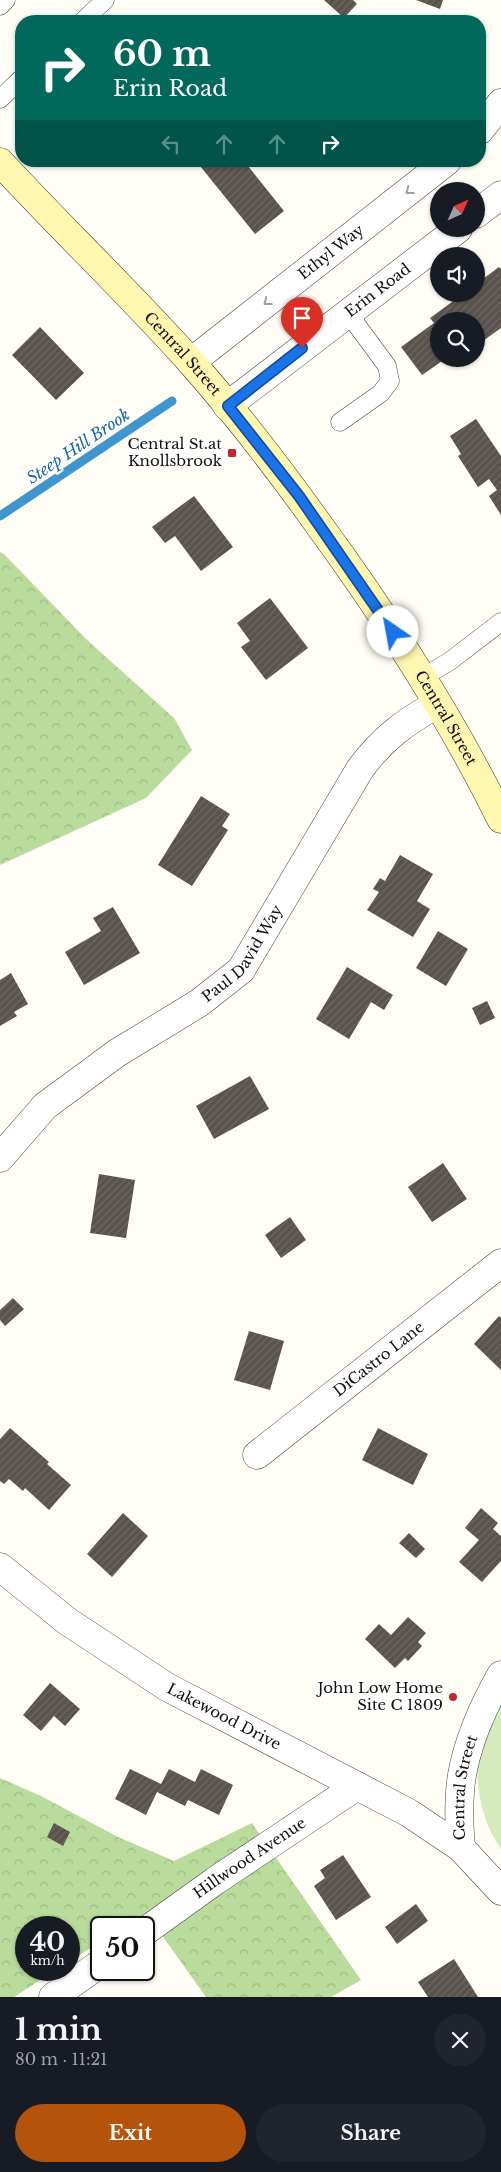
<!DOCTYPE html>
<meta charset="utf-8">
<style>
:root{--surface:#171b24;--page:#20242c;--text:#f1f3f6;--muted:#9ea1a6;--accent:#b45309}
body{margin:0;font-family:"Libre Baskerville",serif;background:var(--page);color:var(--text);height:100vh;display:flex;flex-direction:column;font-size:19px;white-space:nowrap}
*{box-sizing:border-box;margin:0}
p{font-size:16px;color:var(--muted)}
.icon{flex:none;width:28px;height:28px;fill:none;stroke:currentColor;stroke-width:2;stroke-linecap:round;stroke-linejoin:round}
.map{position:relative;height:1997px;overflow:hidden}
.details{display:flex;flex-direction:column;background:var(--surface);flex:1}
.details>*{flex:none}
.banner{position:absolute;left:15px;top:15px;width:471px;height:152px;border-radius:20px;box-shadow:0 1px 4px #0004;background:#00695c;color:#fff;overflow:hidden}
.needle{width:32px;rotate:45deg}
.controls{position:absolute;left:430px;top:182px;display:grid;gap:10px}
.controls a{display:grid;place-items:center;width:55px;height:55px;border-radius:50%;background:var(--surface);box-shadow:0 1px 4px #0004;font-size:25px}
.speed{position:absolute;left:15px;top:1916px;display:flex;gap:10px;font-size:25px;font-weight:700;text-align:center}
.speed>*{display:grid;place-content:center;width:65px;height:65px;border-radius:50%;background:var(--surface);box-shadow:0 1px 4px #0004;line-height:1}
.speed small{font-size:12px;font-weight:400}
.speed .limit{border:2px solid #111;border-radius:8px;background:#fff;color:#111}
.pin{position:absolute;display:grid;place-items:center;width:42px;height:42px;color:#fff;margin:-51px -21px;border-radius:50% 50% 50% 0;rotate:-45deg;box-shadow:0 0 5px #0007}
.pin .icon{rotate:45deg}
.me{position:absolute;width:55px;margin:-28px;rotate:327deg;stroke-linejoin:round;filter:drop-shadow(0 0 4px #0008)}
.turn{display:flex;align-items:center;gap:18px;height:105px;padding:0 15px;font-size:22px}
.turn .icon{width:65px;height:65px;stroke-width:2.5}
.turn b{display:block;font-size:35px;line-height:42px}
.lanes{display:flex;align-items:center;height:48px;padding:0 15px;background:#0003;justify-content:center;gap:25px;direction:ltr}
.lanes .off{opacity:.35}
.round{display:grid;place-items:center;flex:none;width:52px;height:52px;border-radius:26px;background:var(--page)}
.summary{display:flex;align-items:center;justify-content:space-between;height:85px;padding:0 15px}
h1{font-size:30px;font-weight:700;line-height:38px}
.cta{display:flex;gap:10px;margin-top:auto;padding:10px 15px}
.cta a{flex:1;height:58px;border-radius:30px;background:var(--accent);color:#fff;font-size:20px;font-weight:700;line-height:58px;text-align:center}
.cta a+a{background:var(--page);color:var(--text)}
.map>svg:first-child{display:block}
</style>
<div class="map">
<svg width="501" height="1997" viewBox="0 0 501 1997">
<defs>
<pattern id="forest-crowns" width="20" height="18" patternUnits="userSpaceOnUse" patternTransform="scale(1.25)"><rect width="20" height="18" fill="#b9dc9c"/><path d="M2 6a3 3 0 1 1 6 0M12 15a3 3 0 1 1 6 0" fill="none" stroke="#9ebc85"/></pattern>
<pattern id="building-hatch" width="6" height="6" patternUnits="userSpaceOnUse" patternTransform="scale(1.25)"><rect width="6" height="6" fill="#5a524d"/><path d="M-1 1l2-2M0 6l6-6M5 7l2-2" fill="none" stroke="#6d6662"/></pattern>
</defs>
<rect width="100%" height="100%" fill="#fffdf5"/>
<path fill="#d5ebbd" d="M 501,1699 L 501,1849 C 483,1825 472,1779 480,1749 C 485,1732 494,1716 501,1699 Z"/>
<path fill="url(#forest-crowns)" d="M 0,552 L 4,554 L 87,640 L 174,718 L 192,750 L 146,798 L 0,865 Z
M 0,1778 L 41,1796 L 118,1837 L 174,1861 L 252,1823 L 361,1980 L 331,1997 L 206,1997 L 146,1913 L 123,1927 L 101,1928 L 101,1941 L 69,1962 L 69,1928 L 26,1928 L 26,1970 L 56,1970 L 14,1997 L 0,1997 Z"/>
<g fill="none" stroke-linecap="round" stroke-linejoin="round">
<path stroke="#3f96cf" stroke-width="9" d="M 0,516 L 172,401"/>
</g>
<path fill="url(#building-hatch)" d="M 324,0 L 353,0 L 357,4 L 344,18 Z
M 416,0 L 443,0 L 440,9 Z
M 196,161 L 244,161 L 284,211 L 255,234 Z
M 499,267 L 501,269 L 501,328 L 476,346 L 476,321 L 439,321 L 439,359 L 445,359 L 422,375 L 401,347 L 434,323 L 430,318 L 463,294 L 476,294 L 476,284 Z
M 40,327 L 84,373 L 56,400 L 12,355 Z
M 476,419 L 501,456 L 501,515 L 489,496 L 497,490 L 489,479 L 478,487 L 458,456 L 461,454 L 450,436 Z
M 194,496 L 233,547 L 201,571 L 175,536 L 165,543 L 152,527 Z
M 270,598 L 308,648 L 266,680 L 241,647 L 250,641 L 237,623 Z
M 201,796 L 230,814 L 222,826 L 228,830 L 192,886 L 158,865 Z
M 400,855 L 433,874 L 417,901 L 430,909 L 413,937 L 367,910 L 379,892 L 373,889 L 380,878 L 385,881 Z
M 113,907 L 140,953 L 84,985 L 65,952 L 101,931 L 93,918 Z
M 438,931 L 468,949 L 446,986 L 416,968 Z
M 347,967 L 393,995 L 384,1010 L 371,1002 L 349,1039 L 316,1019 Z
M 11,973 L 28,1004 L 14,1012 L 17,1016 L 0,1026 L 0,980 Z
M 487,1001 L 495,1018 L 480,1025 L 472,1008 Z
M 250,1076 L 269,1109 L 214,1139 L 196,1106 Z
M 443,1163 L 467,1199 L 432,1222 L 408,1187 Z
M 99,1174 L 135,1180 L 126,1238 L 90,1233 Z
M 290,1217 L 306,1240 L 281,1258 L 265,1235 Z
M 13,1298 L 24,1309 L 5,1326 L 0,1320 L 0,1310 Z
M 499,1316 L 501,1318 L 501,1370 L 474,1344 Z
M 249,1331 L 284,1341 L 270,1390 L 234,1380 Z
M 10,1428 L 49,1462 L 47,1464 L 71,1485 L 49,1510 L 25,1488 L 23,1491 L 9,1479 L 4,1484 L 0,1481 L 0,1439 Z
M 378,1428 L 428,1454 L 413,1485 L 362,1460 Z
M 481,1508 L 498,1523 L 493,1529 L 501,1536 L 501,1561 L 482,1582 L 459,1562 L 479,1540 L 465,1528 Z
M 123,1513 L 148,1536 L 112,1577 L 87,1554 Z
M 409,1533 L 425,1549 L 416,1558 L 399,1543 Z
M 408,1617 L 426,1633 L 418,1642 L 422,1646 L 408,1661 L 405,1658 L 395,1668 L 365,1639 L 379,1624 L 391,1635 Z
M 50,1683 L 80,1709 L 65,1726 L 54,1716 L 41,1731 L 23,1715 Z
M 130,1769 L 161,1784 L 169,1769 L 195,1782 L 201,1769 L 233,1785 L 219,1815 L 188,1800 L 185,1806 L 157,1792 L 146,1815 L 115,1799 Z
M 54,1823 L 70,1832 L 63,1846 L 47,1837 Z
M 343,1855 L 371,1897 L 336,1920 L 314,1886 L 325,1878 L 320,1870 Z
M 416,1904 L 428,1921 L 397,1944 L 385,1927 Z
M 454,1959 L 478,1997 L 428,1997 L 418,1982 Z"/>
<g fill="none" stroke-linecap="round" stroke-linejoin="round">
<g stroke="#444" stroke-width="19">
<path id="lane" d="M 0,6 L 6,0
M 83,21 L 105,0
M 0,99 L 21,79
M 340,422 L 381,393 L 390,381 L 387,366 L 348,313
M 422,678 L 450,661 L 501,622"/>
</g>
<g stroke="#444" stroke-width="29">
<g id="street">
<path d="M 480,130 L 501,103"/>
<path d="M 476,214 L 501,195"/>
<path id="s1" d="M 191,362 L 447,161"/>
<path id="s2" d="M 227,406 L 458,229"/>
<path id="s3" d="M 0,1158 L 45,1106 L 117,1053 L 199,1003 L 241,970 L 360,769 C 383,738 404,723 437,704"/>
<path id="s4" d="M 257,1455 L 501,1263"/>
<path id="s5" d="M 0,1567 L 67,1621 L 167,1687 L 409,1813 L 461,1848 L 501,1891"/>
<path id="s6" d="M 461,1848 C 459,1825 458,1799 462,1775 C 468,1741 484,1705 501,1675"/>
<path id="s7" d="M 144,1932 L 215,1881 L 357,1786"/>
<path d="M 53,1997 L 101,1963"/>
</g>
</g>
<g stroke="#333" stroke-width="29">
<g id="secondary">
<path id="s8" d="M 0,162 C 62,229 129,293 190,361 C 236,413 279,469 319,525 C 387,618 450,716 501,819"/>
</g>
</g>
<use href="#lane" stroke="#fff" stroke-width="18"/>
<use href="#street" stroke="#fff" stroke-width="28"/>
<use href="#secondary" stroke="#fff6b0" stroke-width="28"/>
</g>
<defs><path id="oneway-chevron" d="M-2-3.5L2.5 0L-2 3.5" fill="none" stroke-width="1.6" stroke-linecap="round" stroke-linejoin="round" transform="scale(1.25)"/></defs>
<g stroke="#a0a0a0">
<use href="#oneway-chevron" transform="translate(409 191) rotate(142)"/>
<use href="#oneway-chevron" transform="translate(267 302) rotate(142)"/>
</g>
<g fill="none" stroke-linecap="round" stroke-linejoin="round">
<g stroke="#114b97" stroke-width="12">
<path id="route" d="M 302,348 L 228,406 L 299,496 L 393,632"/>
</g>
<use href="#route" stroke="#1a73e8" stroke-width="9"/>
</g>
<g fill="#c4262e" stroke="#fff" stroke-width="2">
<rect x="227" y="448" width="10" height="10" rx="2.5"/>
<circle cx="453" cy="1697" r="5"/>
</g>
<g text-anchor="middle" stroke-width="5" stroke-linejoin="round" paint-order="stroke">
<g font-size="15" fill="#111" stroke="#fff">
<text dy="5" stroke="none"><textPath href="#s1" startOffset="178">Ethyl Way</textPath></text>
<text dy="5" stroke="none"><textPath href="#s2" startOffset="190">Erin Road</textPath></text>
<text dy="5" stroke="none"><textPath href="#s8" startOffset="265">Central Street</textPath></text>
<text dy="5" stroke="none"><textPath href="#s8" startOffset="715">Central Street</textPath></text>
<text dy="5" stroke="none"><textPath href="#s3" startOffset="321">Paul David Way</textPath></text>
<text dy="5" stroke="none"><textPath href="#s4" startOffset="155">DiCastro Lane</textPath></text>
<text dy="5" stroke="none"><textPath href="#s5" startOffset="270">Lakewood Drive</textPath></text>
<text dy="5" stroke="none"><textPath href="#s6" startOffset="61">Central Street</textPath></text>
<text dy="5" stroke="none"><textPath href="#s7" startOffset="129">Hillwood Avenue</textPath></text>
</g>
<g font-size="15" fill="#111" stroke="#fff" text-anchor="end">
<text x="222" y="449">Central St.at<tspan x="222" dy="17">Knollsbrook</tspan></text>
<text x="443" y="1693">John Low Home<tspan x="443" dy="17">Site C 1809</tspan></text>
</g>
<g font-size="16" font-style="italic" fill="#1768a6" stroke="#fff">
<text transform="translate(78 446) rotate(-34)" y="6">Steep Hill Brook</text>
</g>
</g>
</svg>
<div class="controls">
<a><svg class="needle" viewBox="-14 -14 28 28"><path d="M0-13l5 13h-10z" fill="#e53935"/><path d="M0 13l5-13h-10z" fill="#9ea1a6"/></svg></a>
<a><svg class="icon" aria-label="sound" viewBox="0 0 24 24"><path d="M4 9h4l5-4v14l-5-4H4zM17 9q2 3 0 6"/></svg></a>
<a><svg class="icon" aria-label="search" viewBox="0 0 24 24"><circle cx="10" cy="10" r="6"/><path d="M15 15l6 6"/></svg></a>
</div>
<div class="speed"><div>40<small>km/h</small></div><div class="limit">50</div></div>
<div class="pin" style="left:302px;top:348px;background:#d93025"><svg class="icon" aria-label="arrive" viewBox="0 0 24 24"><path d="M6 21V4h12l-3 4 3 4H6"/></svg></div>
<svg class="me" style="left:393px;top:632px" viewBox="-20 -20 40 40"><circle r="19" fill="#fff"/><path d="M0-13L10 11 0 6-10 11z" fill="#1a73e8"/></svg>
<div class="banner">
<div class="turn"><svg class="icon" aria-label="right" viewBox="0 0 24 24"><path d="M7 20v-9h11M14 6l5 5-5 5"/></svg><div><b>60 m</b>Erin Road</div></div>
<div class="lanes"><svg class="icon off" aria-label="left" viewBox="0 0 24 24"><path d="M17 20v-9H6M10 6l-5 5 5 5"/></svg><svg class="icon off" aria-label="ahead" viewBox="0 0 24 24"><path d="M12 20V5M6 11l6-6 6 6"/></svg><svg class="icon off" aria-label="ahead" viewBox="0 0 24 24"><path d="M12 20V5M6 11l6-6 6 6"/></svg><svg class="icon" aria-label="right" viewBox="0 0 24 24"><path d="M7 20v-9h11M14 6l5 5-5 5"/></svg></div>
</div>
</div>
<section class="details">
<div class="summary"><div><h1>1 min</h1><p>80 m · 11:21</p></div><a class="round"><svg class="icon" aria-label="close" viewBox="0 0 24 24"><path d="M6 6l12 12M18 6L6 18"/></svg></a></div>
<div class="cta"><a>Exit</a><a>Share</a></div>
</section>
